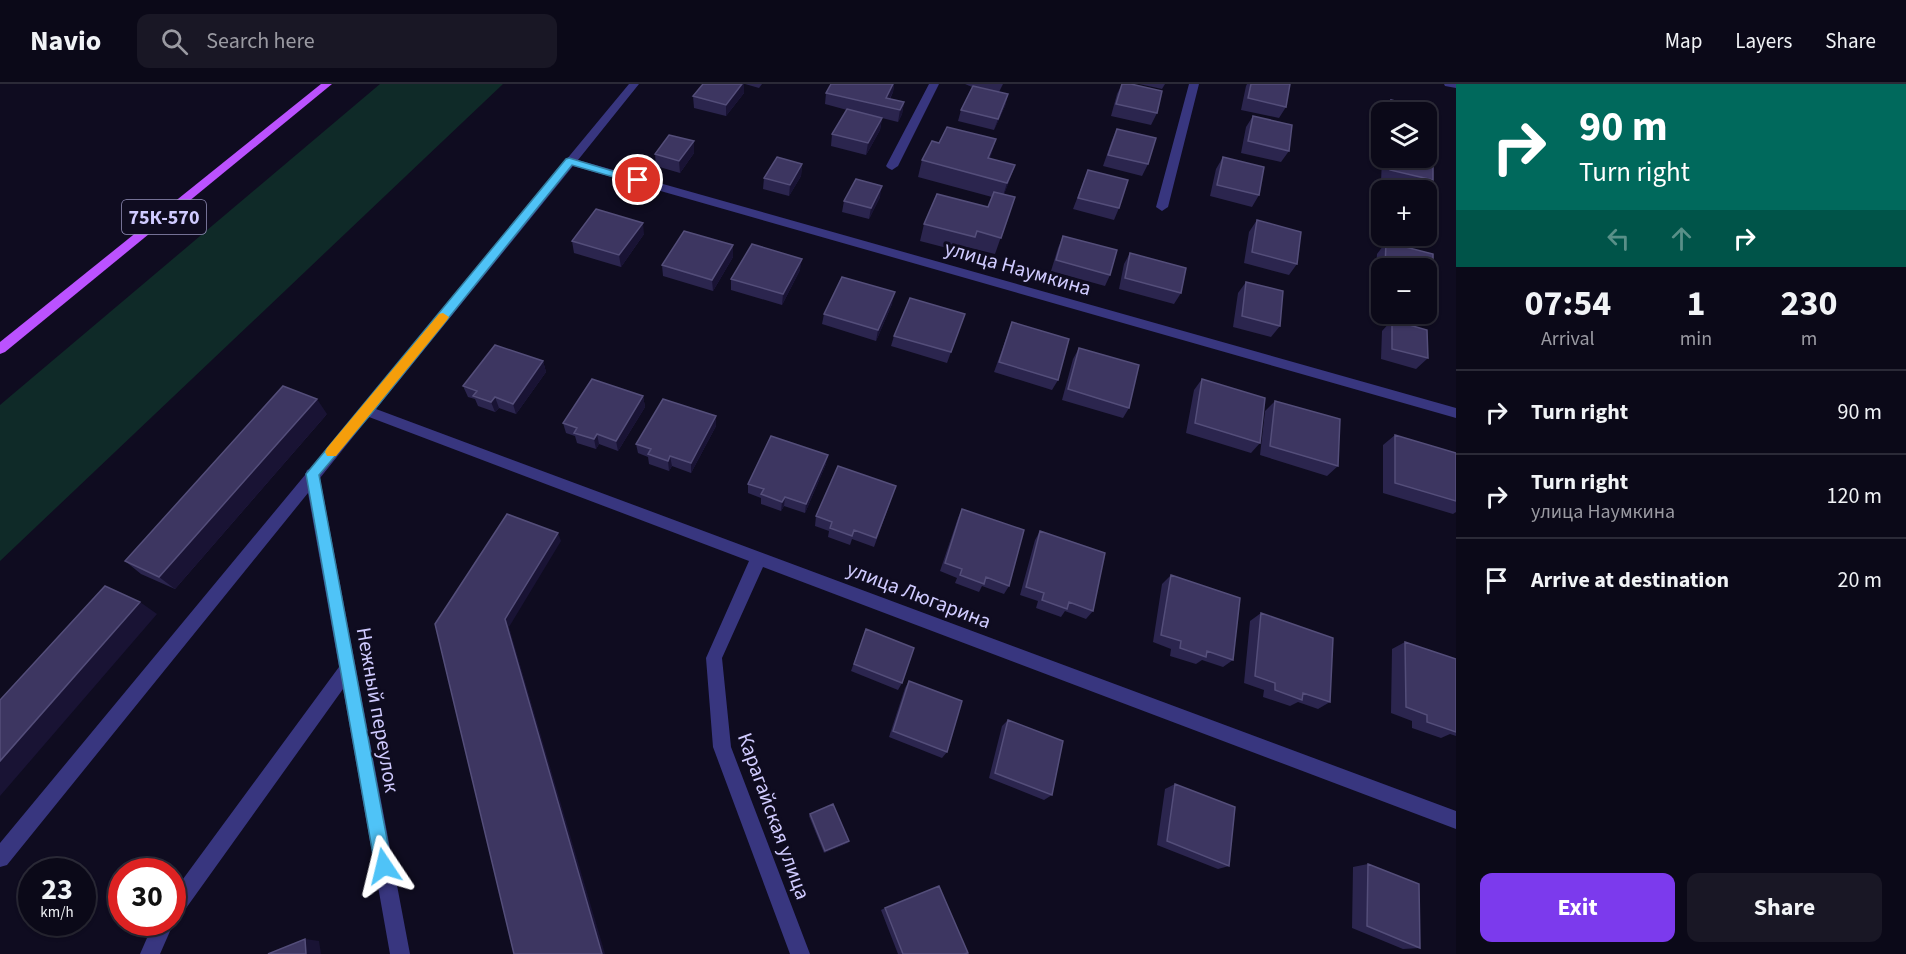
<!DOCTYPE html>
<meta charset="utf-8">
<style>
:root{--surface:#0b0918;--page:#191725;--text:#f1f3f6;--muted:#9a9aa2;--line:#2b2a37;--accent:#7c3aed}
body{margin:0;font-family:"Source Sans 3",sans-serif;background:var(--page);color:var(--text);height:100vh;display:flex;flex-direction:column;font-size:22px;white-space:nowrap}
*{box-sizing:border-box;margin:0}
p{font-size:20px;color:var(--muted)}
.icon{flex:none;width:33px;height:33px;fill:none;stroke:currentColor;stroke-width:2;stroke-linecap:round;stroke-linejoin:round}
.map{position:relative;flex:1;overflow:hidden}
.side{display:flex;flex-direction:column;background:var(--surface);width:450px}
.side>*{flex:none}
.banner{background:#00695c;color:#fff;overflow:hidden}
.tools{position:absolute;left:1371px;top:18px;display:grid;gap:12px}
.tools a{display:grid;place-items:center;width:66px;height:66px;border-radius:12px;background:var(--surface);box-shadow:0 2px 4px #0004,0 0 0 2px var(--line);font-size:30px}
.speed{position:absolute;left:18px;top:774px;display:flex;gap:12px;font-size:30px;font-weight:700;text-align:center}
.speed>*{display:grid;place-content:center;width:78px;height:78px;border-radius:50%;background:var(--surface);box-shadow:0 2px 4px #0004,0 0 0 2px var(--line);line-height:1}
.speed small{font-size:15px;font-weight:400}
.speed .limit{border:9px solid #d22;background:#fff;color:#111}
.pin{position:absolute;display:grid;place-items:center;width:51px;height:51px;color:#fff;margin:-26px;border:3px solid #fff;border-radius:50%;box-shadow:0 2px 6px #0007}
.me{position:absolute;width:66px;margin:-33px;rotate:350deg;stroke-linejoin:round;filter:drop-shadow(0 0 4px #0008)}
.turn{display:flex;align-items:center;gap:21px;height:126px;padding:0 24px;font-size:27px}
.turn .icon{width:78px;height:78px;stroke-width:2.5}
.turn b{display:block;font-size:42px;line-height:51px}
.lanes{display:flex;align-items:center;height:57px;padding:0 24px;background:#0003;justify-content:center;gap:30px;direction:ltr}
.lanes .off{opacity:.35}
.eta{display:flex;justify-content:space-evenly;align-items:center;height:102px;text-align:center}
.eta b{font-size:36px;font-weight:700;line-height:42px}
.cta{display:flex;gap:12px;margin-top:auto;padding:12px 24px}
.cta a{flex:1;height:69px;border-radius:12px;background:var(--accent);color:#fff;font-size:24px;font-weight:700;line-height:69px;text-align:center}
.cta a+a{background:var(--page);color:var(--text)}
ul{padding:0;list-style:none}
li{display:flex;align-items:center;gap:18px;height:84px;padding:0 24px;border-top:2px solid var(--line)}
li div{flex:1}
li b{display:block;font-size:22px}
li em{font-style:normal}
header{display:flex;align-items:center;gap:36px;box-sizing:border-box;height:84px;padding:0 30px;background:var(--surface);border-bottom:2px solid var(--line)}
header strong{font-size:28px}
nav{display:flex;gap:33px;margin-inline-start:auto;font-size:21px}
.search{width:420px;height:54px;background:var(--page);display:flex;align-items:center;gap:15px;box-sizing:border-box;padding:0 21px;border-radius:12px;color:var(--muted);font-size:22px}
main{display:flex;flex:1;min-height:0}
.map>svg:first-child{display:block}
</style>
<header>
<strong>Navio</strong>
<div class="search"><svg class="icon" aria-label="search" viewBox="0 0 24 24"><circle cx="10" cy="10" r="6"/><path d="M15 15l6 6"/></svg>Search here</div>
<nav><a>Map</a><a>Layers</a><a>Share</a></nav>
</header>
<main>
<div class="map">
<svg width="1456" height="870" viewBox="0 0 1456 870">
<rect width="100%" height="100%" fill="#0f0c20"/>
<path fill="#0f2a28" d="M 380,0 L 503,0 L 0,477 L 0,321 Z"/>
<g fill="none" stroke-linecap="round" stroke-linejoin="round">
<path fill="#38367f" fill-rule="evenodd" d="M 629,0 L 639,0 L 578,76 L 1456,324 L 1456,334 L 573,82 L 376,325 L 1456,727 L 1456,745 L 763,483 L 722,574 L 731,663 L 810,870 L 790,870 L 713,663 L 706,574 L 749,477 L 369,333 L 320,394 L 410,870 L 390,870 L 343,605 L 179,834 L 173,836 L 174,838 L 160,870 L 140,870 L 154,838 L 172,838 L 172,810 L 339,583 L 308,409 L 7,781 L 0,783 L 0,759 L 305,391 L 307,386 L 310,385 Z
M 929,0 L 939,0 L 898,82 L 892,86 L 888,84 L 886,82 Z
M 1189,0 L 1199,0 L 1168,123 L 1162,127 L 1156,123 Z
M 1444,0 L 1456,0 L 1456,4 L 1445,2 Z"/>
<path fill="#bb52ff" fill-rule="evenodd" d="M 321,0 L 332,0 L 5,268 L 0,270 L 0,258 Z"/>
</g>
<path fill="#2b254e" d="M 703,0 L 744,0 L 744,9 L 726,32 L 694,24 L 693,12 Z
M 745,0 L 762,0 L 759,4 Z
M 831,0 L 894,0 L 893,8 L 890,15 L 904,18 L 902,30 L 898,38 L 882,34 L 880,46 L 866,71 L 831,62 L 832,50 L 847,26 L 825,20 L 826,9 Z
M 965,0 L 1003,0 L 999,8 L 1008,10 L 1005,22 L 994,46 L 958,37 L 961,26 L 972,3 Z
M 1122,0 L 1157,29 L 1151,41 L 1111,32 L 1117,10 Z
M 1139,0 L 1165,0 L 1162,5 Z
M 1247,0 L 1290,0 L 1286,23 L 1279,34 L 1241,26 L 1246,2 Z
M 1391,16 L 1431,25 L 1431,50 L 1426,56 L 1426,28 L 1383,28 Z
M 1253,32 L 1289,67 L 1281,78 L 1241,69 L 1246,43 Z
M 1117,45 L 1148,80 L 1142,92 L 1103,82 L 1112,56 Z
M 694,57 L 694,69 L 680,89 L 656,82 L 655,70 Z
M 1223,73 L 1259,111 L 1252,123 L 1210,112 L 1216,85 Z
M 1382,74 L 1426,74 L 1433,96 L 1425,106 L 1418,106 L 1381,98 Z
M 990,75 L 1015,81 L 1004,110 L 1015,113 L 995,170 L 971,164 L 970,170 L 920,157 L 924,140 L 988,123 L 992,113 L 918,93 L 922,76 Z
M 802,80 L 801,92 L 789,112 L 763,105 L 764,94 Z
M 1088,86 L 1119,124 L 1114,136 L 1073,125 Z
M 880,113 L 869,135 L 842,128 L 844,117 Z
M 1426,116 L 1435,148 L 1424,159 L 1394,152 L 1426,152 Z
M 1381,118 L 1382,118 L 1382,148 L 1380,148 Z
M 1257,136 L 1297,180 L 1289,191 L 1244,179 L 1249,148 Z
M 644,150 L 621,183 L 574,169 L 572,157 Z
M 1063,152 L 1110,191 L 1105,202 L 1051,187 L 1058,164 Z
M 1386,158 L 1433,170 L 1433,203 L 1426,210 L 1426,184 L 1382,184 L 1382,204 L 1375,202 L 1377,170 Z
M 733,161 L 733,173 L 713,207 L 663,192 L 662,181 Z
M 1130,169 L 1181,209 L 1174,220 L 1119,205 L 1124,180 Z
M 800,186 L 782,221 L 731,206 L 731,195 Z
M 1246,198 L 1280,242 L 1271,253 L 1233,243 L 1238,209 Z
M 892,220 L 876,257 L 822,240 L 824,230 Z
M 965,230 L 947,279 L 891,262 L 894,252 Z
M 1392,236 L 1428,274 L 1416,285 L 1381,275 L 1382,247 Z
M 1012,238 L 1058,296 L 1052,306 L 994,288 Z
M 1079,264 L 1129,324 L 1123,334 L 1062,316 L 1073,275 Z
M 543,277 L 546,288 L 516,330 L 499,324 L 495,328 L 478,322 L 475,315 L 468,313 L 463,302 Z
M 1202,295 L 1260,359 L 1251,369 L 1186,349 L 1194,306 Z
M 643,312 L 645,323 L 618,367 L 599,360 L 596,365 L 577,359 L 575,352 L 566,349 L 563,339 Z
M 1275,317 L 1338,382 L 1327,392 L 1260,371 L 1265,327 Z
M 327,330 L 175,505 L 141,490 L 125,477 Z
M 716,332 L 716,342 L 691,389 L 672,382 L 669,387 L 649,380 L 648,373 L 638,369 L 636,360 Z
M 1395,351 L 1456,369 L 1456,428 L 1453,430 L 1383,409 L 1383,361 Z
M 826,380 L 805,429 L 784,422 L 781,427 L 761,420 L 761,414 L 748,409 L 748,400 Z
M 896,402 L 874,463 L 852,455 L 850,461 L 828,453 L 829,447 L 815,442 L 816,432 Z
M 962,425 L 1009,502 L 1004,510 L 982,502 L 979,508 L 955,499 L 957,494 L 940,487 L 958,434 Z
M 1040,447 L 1093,527 L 1086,535 L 1065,527 L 1061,533 L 1036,524 L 1038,517 L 1020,511 L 1035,456 Z
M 1171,491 L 1233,576 L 1223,583 L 1202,576 L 1196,580 L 1170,572 L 1171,565 L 1153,558 L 1162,500 Z
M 1261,529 L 1330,618 L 1318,625 L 1298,618 L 1290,622 L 1263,613 L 1264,606 L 1244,599 L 1250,537 Z
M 866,545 L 902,599 L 898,606 L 851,587 Z
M 1405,558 L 1456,575 L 1456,652 L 1450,650 L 1441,654 L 1412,644 L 1412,637 L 1391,629 L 1392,565 Z
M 909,597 L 947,668 L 942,674 L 889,653 L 905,604 Z
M 1008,636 L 1052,711 L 1044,716 L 989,694 L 1002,642 Z
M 1175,700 L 1229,782 L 1218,785 L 1157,761 L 1165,705 Z
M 810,730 L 849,757 L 848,759 L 824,769 L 809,732 Z
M 1368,780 L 1420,864 L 1403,865 L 1352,844 L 1353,783 Z
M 885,824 L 964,870 L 898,870 L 881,826 Z"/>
<path fill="#191334" d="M 742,0 L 744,0 L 744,9 L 726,32 L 726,21 Z
M 893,0 L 894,0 L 893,8 L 885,23 L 886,14 Z
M 1008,10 L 1005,22 L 994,46 L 998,35 Z
M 904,18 L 902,30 L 898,38 L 900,26 Z
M 882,34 L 880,46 L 866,71 L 868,59 Z
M 996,55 L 991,72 L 982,91 L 988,74 Z
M 694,57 L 694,69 L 680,89 L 679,77 Z
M 802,80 L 801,92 L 789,112 L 790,101 Z
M 1015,81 L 1009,98 L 1002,115 L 1007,99 Z
M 882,102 L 880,113 L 869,135 L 871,124 Z
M 643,139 L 644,150 L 621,183 L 619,171 Z
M 733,161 L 733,173 L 713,207 L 712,196 Z
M 802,175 L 800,186 L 782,221 L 783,210 Z
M 895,208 L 892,220 L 876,257 L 878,246 Z
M 543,277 L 546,288 L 516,330 L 513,320 Z
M 643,312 L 645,323 L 618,367 L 616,357 Z
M 495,313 L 499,324 L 495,328 L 491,318 Z
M 317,315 L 327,330 L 175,505 L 159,493 Z
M 716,332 L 716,342 L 691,389 L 691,379 Z
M 597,350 L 599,360 L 596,365 L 594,355 Z
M 828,371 L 826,380 L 805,429 L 806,420 Z
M 670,372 L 672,382 L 669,387 L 668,377 Z
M 785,413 L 784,422 L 781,427 L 782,418 Z
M 558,449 L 561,457 L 509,543 L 605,870 L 602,870 L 505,535 Z
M 140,518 L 157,530 L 0,712 L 0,677 Z
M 849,757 L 848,759 L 824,769 L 825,767 Z
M 305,855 L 319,857 L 321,870 L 306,870 Z"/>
<path fill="#3d3661" stroke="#544e7a" stroke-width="1.5" d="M 703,0 L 742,0 L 726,21 L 693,12 Z
M 831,0 L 893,0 L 886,14 L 904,18 L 900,26 L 826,9 Z
M 1122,0 L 1131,0 L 1162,7 L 1157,29 L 1116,20 Z
M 1251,0 L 1290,0 L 1286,23 L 1248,14 Z
M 973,2 L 1008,10 L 998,35 L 961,26 Z
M 1391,16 L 1431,25 L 1431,50 L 1426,49 L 1426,28 L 1391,28 Z
M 847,25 L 882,34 L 868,59 L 832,50 Z
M 1253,32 L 1292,41 L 1289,67 L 1248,57 Z
M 947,43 L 996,55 L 988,74 L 1015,81 L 1007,99 L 922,76 L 932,57 L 939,59 Z
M 1117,45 L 1156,54 L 1148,80 L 1108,71 Z
M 669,51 L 694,57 L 679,77 L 655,70 Z
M 1426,67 L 1433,69 L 1433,96 L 1390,86 L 1391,74 L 1426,74 Z
M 777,73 L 802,80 L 790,101 L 764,94 Z
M 1223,73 L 1264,83 L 1259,111 L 1217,101 Z
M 1088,86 L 1128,96 L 1119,124 L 1078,114 Z
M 856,95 L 882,102 L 871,124 L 844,117 Z
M 994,108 L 1015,113 L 1001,154 L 977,147 L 975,153 L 924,140 L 937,110 L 988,123 Z
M 1426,116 L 1435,118 L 1435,148 L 1426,146 Z
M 596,125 L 643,139 L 619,171 L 572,157 Z
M 1257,136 L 1301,148 L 1297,180 L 1252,168 Z
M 684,147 L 733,161 L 712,196 L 662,181 Z
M 1063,152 L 1117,166 L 1110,191 L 1056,176 Z
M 1386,158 L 1433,170 L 1433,203 L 1426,202 L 1426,184 L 1385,184 Z
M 752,160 L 802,175 L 783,210 L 731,195 Z
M 1130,169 L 1186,184 L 1181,209 L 1125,194 Z
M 842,193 L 895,208 L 878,246 L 824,230 Z
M 1246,198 L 1283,207 L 1280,242 L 1242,232 Z
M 910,214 L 965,230 L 951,268 L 894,252 Z
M 1392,236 L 1427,246 L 1428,274 L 1392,265 Z
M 1012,238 L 1069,255 L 1058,296 L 999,278 Z
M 495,261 L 543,277 L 513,320 L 495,313 L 491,318 L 473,312 L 477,307 L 463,302 Z
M 1079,264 L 1139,281 L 1129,324 L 1068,305 Z
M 592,295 L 643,312 L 616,357 L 597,350 L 594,355 L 574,349 L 577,344 L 563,339 Z
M 1202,295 L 1265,314 L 1260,359 L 1195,339 Z
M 283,302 L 317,315 L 159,493 L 125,477 Z
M 663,315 L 716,332 L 691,379 L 670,372 L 668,377 L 648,370 L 651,365 L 636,360 Z
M 1275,317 L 1340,335 L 1338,382 L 1270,362 Z
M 1395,351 L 1456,369 L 1456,417 L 1395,399 Z
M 771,352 L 828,371 L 806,420 L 785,413 L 782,418 L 761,410 L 764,405 L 748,400 Z
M 838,382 L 896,402 L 876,454 L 854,446 L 852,452 L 830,444 L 832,438 L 816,432 Z
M 962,425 L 1024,446 L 1009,502 L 986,493 L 984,500 L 960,491 L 962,485 L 945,479 Z
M 507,430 L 558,449 L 505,535 L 602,870 L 514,870 L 435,540 Z
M 1040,447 L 1105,469 L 1093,527 L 1069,518 L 1067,525 L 1042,516 L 1044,509 L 1026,503 Z
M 1171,491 L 1240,514 L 1233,576 L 1207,567 L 1206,573 L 1180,564 L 1181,557 L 1161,551 Z
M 105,502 L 140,518 L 0,677 L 0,616 Z
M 1261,529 L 1333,554 L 1330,618 L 1303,609 L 1302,616 L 1275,606 L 1275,599 L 1255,592 Z
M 866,545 L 914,564 L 902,599 L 854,580 Z
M 1405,558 L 1456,575 L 1456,648 L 1427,638 L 1427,631 L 1406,623 Z
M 909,597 L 962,617 L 947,668 L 893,647 Z
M 1008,636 L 1063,657 L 1052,711 L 995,689 Z
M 1175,700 L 1235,723 L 1229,782 L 1167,757 Z
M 833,720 L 849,757 L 825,767 L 810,730 Z
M 1368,780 L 1419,800 L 1420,864 L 1367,842 Z
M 939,802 L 968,869 L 964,870 L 903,870 L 885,824 Z
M 305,855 L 306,870 L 268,870 Z"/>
<path fill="#4fc3f7" stroke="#337fa1" stroke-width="1.5" d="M 569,74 L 643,96 L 638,100 L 572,81 L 371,330 L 319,391 L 392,782 L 390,788 L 384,791 L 378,788 L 375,782 L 306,390 L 566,75 Z"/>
<path fill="#f59e0b" d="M 443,229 L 449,233 L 447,236 L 336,372 L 327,372 L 325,368 L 327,364 L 439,230 Z"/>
<g text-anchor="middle" stroke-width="6" stroke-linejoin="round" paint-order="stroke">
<rect fill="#0f0c20" stroke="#9692bc" stroke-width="1.5" x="122" y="116" width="84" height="34" rx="4.5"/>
<g font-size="20" font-weight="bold" fill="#d0cbff">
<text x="164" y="140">75К-570</text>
</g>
<g font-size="21" fill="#d0cbff" stroke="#0f0c20">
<text transform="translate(1018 184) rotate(16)" y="7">улица Наумкина</text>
<text transform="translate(919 511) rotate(21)" y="7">улица Люгарина</text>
<text transform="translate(378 626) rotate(80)" y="7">Нежный переулок</text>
<text transform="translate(774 732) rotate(70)" y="7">Карагайская улица</text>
</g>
</g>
</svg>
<div class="tools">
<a><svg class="icon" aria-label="layers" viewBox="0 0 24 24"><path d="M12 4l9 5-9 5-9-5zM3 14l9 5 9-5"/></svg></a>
<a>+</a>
<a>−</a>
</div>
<div class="speed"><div>23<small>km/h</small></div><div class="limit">30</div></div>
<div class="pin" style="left:638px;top:96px;background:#d93025"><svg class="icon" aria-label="arrive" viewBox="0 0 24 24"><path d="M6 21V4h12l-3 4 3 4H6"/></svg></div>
<svg class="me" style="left:384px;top:782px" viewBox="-20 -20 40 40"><path d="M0-17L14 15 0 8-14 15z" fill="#4fc3f7" stroke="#fff" stroke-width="4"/></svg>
</div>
<section class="side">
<div class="banner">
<div class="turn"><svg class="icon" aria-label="right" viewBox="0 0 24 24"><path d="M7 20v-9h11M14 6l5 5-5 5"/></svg><div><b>90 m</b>Turn right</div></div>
<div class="lanes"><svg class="icon off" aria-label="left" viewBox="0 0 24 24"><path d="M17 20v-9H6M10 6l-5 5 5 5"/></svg><svg class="icon off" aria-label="ahead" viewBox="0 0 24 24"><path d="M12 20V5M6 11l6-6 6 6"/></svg><svg class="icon" aria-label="right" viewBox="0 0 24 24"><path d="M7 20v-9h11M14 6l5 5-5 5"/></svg></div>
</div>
<div class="eta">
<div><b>07:54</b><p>Arrival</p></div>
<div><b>1</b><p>min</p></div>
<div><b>230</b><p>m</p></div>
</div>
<ul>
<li><svg class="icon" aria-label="right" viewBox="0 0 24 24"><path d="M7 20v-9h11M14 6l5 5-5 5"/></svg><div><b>Turn right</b></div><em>90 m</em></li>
<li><svg class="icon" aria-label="right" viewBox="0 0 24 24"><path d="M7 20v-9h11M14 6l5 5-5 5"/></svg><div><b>Turn right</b><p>улица Наумкина</p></div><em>120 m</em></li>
<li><svg class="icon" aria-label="arrive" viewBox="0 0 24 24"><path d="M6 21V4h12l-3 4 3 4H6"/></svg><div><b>Arrive at destination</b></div><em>20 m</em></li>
</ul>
<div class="cta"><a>Exit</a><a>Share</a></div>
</section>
</main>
